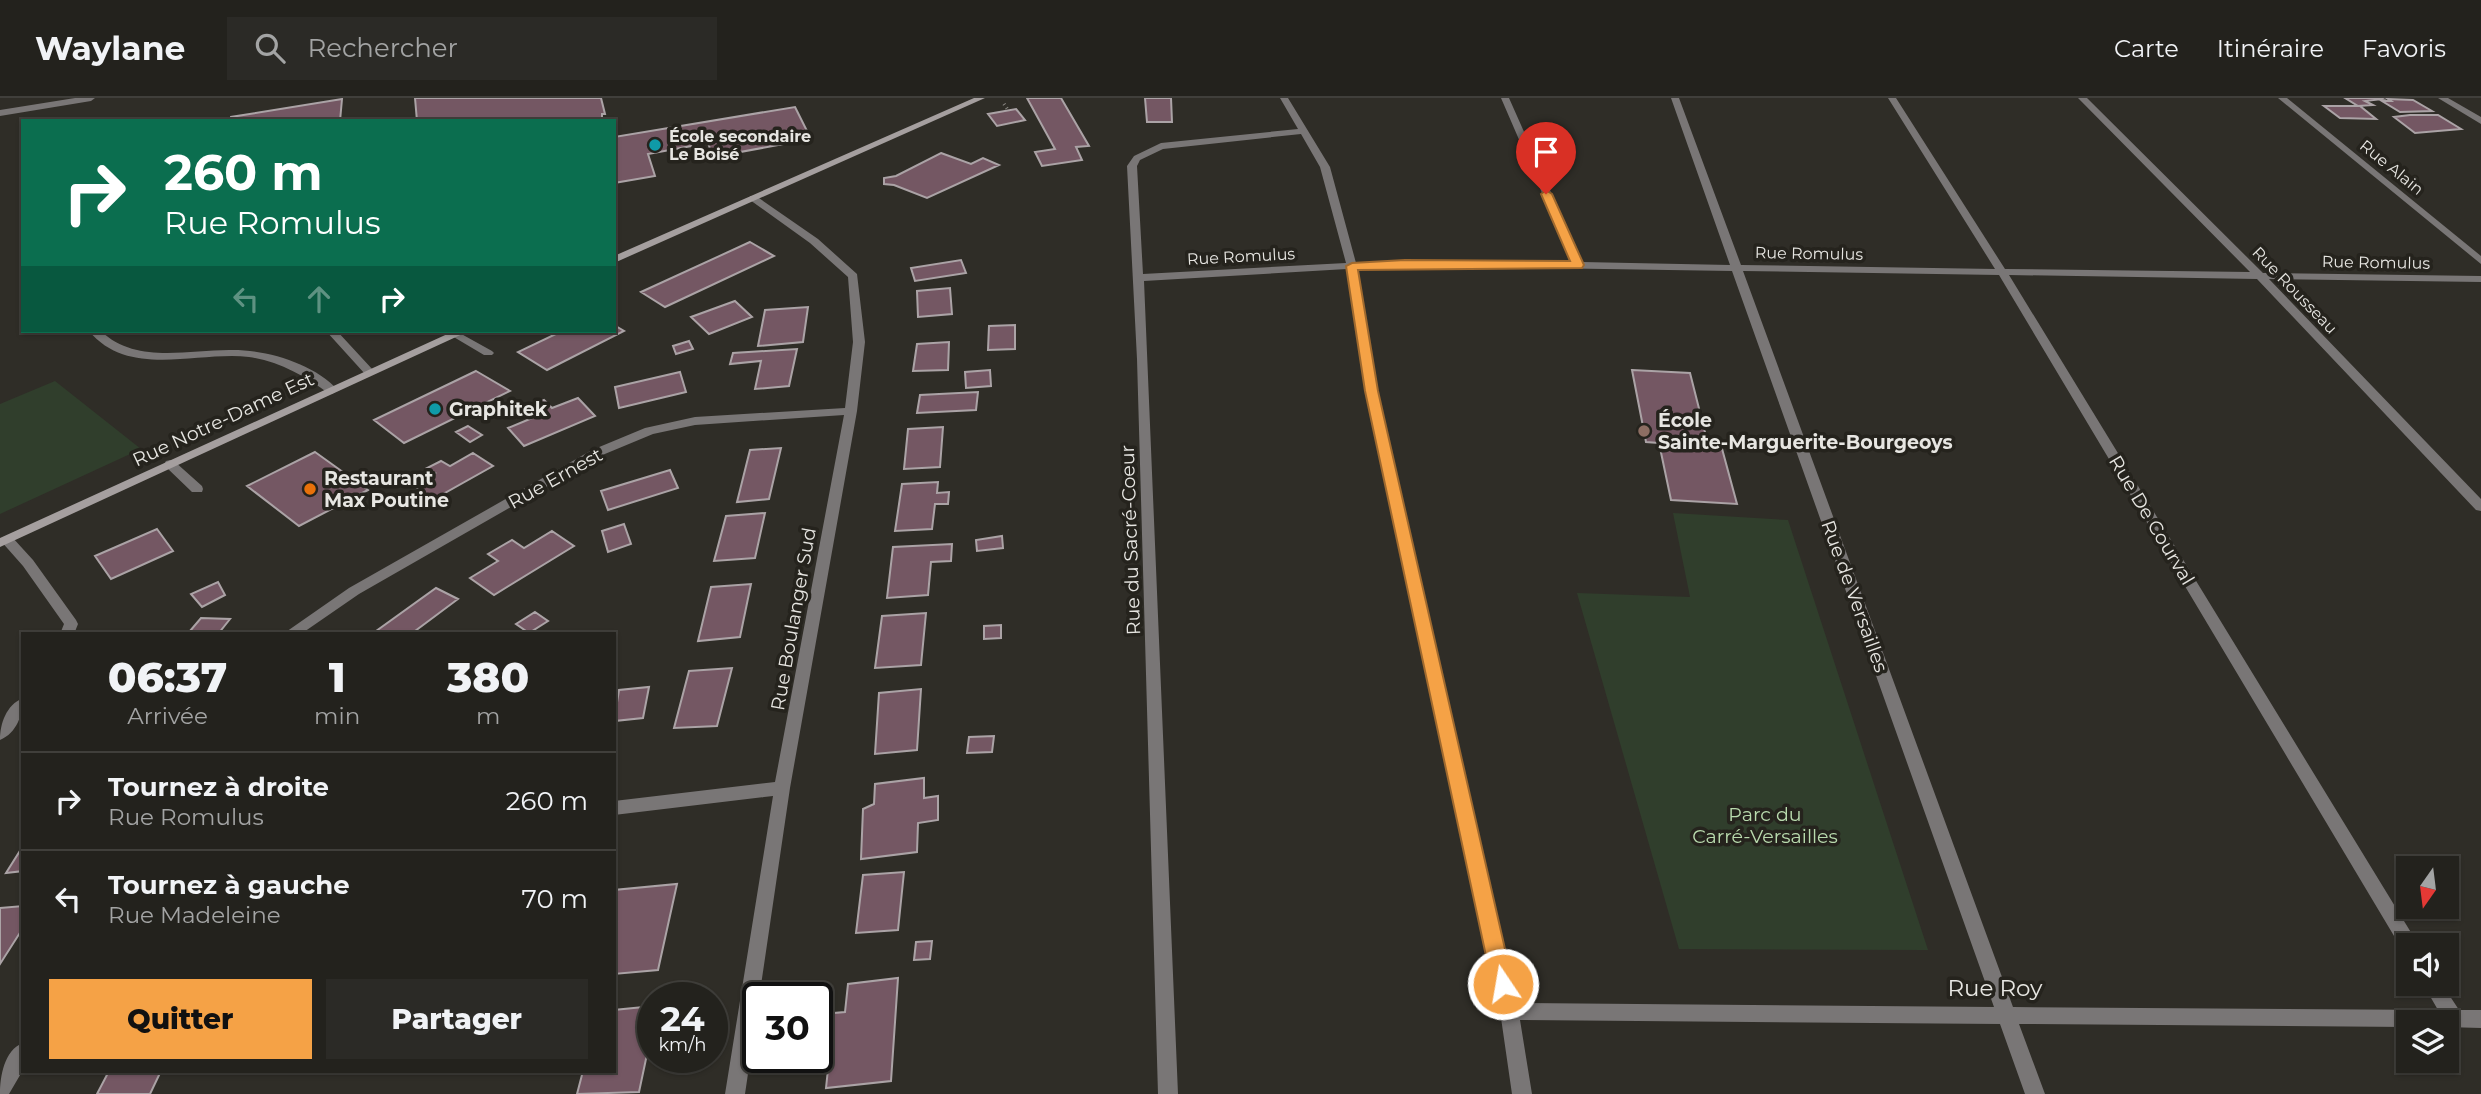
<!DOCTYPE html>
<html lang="fr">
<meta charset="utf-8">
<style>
:root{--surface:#23221d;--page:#2b2a26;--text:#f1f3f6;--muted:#a3a4a4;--line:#403f3b;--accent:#f5a246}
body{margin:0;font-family:Montserrat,sans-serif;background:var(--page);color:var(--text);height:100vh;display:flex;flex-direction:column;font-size:26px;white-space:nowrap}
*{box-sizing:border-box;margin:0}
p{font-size:23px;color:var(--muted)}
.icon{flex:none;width:38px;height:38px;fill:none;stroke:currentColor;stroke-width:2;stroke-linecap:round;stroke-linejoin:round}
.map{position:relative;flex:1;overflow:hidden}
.details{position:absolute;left:21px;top:534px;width:595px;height:441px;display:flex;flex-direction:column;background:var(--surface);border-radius:0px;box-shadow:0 2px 5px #0004,0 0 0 2px var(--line)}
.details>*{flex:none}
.guide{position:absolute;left:21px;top:21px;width:595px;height:214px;border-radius:0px;box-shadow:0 2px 5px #0004,0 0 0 2px var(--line);background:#0b6e4f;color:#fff;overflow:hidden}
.needle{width:46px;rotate:194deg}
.controls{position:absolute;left:2396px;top:758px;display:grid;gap:14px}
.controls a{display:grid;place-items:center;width:63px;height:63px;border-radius:0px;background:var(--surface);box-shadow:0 2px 5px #0004,0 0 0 2px var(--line);font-size:35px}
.speed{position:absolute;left:637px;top:884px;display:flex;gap:14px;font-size:35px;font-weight:700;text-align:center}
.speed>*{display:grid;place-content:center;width:91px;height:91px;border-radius:50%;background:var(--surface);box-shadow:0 2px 5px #0004,0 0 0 2px var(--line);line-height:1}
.speed small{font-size:18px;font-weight:400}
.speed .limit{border:4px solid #111;border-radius:10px;background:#fff;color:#111}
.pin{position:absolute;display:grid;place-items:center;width:60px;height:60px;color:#fff;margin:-72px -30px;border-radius:50% 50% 50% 0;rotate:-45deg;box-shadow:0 0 7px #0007}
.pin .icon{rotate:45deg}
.me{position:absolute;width:77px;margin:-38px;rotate:348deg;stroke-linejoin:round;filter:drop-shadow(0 0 5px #0008)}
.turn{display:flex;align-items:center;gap:24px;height:147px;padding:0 28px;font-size:32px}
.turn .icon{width:91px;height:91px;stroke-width:2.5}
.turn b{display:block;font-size:49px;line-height:60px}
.lanes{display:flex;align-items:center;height:66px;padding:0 28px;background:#0003;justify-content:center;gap:35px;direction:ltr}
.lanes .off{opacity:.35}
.eta{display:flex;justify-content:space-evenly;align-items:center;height:119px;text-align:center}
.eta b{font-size:42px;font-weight:800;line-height:49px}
.action{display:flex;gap:14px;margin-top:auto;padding:14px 28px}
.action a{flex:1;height:80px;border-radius:0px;background:var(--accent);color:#111;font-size:28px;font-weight:800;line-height:80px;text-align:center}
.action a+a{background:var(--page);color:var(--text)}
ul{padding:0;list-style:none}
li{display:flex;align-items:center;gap:21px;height:98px;padding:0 28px;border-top:2px solid var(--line)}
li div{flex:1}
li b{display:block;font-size:26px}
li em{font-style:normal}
header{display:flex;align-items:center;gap:42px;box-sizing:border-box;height:98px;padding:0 35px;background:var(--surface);border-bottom:2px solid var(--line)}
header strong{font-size:33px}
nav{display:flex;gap:38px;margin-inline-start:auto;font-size:24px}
.search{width:490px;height:63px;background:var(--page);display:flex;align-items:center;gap:18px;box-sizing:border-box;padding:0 24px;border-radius:0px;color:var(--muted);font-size:26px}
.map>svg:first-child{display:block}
</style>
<header>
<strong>Waylane</strong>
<div class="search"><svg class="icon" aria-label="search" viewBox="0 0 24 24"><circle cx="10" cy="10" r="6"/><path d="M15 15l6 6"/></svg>Rechercher</div>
<nav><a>Carte</a><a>Itinéraire</a><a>Favoris</a></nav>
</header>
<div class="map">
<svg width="2481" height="996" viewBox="0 0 2481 996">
<rect width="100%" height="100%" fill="#2f2d27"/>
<path fill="#303e2c" d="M 55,283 L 141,351 L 0,416 L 0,306 Z
M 1673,415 L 1788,422 L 1928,852 L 1679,851 L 1577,495 L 1690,499 Z"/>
<path fill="#745763" stroke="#aba3a6" stroke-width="2" d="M 415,0 L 601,0 L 605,16 L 602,16 L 602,23 L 417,23 Z
M 1027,0 L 1061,0 L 1089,48 L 1076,49 L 1082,62 L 1042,68 L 1035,54 L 1055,51 Z
M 1145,0 L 1171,0 L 1172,24 L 1147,24 Z
M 2345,0 L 2381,0 L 2383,1 L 2365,3 L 2373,7 L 2358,8 Z
M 342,1 L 340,23 L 230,23 L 231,19 Z
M 2388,1 L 2413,2 L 2432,13 L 2400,14 L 2382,3 L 2391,3 Z
M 2324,8 L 2360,8 L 2376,21 L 2340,20 Z
M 795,9 L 811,41 L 713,59 L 708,45 L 648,56 L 655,78 L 614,85 L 614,39 Z
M 1016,11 L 1025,22 L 997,28 L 988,16 Z
M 2410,17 L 2438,17 L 2461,31 L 2415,35 L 2394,19 Z
M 941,55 L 971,66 L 983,60 L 999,67 L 927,100 L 894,87 L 884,86 L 884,80 L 896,78 Z
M 750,144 L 774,158 L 665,209 L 641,194 Z
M 961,162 L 966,175 L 915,183 L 911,170 Z
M 950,190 L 952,216 L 918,219 L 917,193 Z
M 735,203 L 752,219 L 709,236 L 691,219 Z
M 808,209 L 803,244 L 758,248 L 765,212 Z
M 614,227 L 624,233 L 547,272 L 518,254 L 562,233 L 614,233 Z
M 1015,227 L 1015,251 L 988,252 L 989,228 Z
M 689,243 L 693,251 L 676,256 L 673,248 Z
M 949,244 L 948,272 L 913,273 L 917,246 Z
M 797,251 L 789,288 L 755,291 L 761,263 L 730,266 L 733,255 Z
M 990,272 L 991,288 L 966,290 L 965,274 Z
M 1632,272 L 1690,275 L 1708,346 L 1721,347 L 1737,406 L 1671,402 L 1659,345 L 1646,344 Z
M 476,273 L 510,293 L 404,345 L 374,322 Z
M 680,274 L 686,294 L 619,310 L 615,289 Z
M 978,294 L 976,312 L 917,315 L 920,297 Z
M 578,300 L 595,318 L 524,348 L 508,330 L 537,318 L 528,308 L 544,302 L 552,310 Z
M 468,328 L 482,337 L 470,344 L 456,334 Z
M 943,329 L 940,369 L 904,371 L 908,331 Z
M 781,350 L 769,401 L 737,404 L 750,352 Z
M 315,354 L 368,392 L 299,428 L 247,388 Z
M 473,355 L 493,368 L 434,401 L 413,387 L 435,375 L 427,370 L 441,363 L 450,368 Z
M 670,372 L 678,390 L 608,412 L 601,393 Z
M 938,384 L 937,395 L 949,394 L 948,406 L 935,406 L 932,431 L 895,433 L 902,386 Z
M 765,415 L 755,460 L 714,463 L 726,418 Z
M 624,426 L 631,446 L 608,454 L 602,433 Z
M 157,431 L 173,453 L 111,481 L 95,458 Z
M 552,433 L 574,448 L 494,497 L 470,480 L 498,463 L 488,456 L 512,442 L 524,450 Z
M 1002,438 L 1003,450 L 977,453 L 976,442 Z
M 952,446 L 951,463 L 931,464 L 928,497 L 887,500 L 893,449 Z
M 218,484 L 225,497 L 202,509 L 191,496 Z
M 751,486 L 740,539 L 698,543 L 711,489 Z
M 436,490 L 458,501 L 411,536 L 372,536 Z
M 535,514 L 548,523 L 529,535 L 516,526 Z
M 926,515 L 921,567 L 875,570 L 882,518 Z
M 201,520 L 230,521 L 218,536 L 173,536 L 190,533 Z
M 1001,527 L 1001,540 L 984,541 L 984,528 Z
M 732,570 L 717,628 L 674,630 L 689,573 Z
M 649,589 L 643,620 L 614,623 L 619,592 Z
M 921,591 L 917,652 L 875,656 L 879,595 Z
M 994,638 L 992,654 L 967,655 L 969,639 Z
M 924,680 L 924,700 L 938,698 L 938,722 L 918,725 L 917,754 L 861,761 L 863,711 L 874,706 L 875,686 Z
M 23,748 L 23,773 L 6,775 Z
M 904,774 L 898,832 L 856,835 L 863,777 Z
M 677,786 L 658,872 L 614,876 L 617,825 L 614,826 L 614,792 Z
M 23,808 L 23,830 L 0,866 L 0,810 Z
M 932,843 L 930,861 L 914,862 L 916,844 Z
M 898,880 L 891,983 L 826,990 L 834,915 L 845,914 L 848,886 Z
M 653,908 L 653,928 L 639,994 L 577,996 L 583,973 L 614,973 L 614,912 Z
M 109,973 L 161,973 L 150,996 L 97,996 Z"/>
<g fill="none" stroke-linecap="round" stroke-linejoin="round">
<path stroke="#8d8b86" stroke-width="3.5" stroke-dasharray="1 3.5" stroke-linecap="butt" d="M 1004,6 L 1008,12"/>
<path fill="#797676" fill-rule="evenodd" d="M 75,0 L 95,0 L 91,3 L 0,18 L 0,12 Z
M 89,233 L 101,233 C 135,266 186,252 229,252 C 265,251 313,265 338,292 L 332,296 L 328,295 C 305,278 278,263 249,259 C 197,253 129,281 89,233 Z
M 326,233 L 337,233 L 373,272 L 373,276 L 365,276 Z
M 456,233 L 492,253 L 494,255 L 492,257 L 484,257 L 452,238 L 452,234 Z
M 170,362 L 174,363 L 202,388 L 203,391 L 202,394 L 192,394 L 166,369 L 164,366 L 166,363 Z"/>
<path fill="#797676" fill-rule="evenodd" d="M 1280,0 L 1288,0 L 1330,69 L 1356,165 L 1405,162 L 1572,164 L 1501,0 L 1509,0 L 1582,164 L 1730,167 L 1671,0 L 1679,0 L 1741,167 L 1995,171 L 1888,0 L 1896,0 L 2005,171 L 2250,174 L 2078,0 L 2087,0 L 2263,175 L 2481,178 L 2481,184 L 2269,181 L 2481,401 L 2481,413 L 2476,412 L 2257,181 L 2009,177 L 2415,841 L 2418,847 L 2408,847 L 2408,854 L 2403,853 L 1999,177 L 1743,173 L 2013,909 L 2438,912 L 2423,886 L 2442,886 L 2459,912 L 2481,912 L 2481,930 L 2446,929 L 2446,924 L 2408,924 L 2408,929 L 2019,926 L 2045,996 L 2025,996 L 2000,926 L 1520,922 L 1532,996 L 1512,996 L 1500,913 L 1366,293 L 1347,171 L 1144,183 L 1178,996 L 1158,996 L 1137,261 L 1127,68 L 1134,58 L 1161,45 L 1298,31 ZM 1301,36 L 1320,69 L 1346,165 L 1143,176 L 1137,68 L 1140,62 L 1163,51 ZM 1405,168 L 1732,173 L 1994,909 L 1516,905 L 1378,293 L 1358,171 Z
M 2278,0 L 2287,0 L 2481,158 L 2481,166 Z
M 2438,0 L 2448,0 L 2481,19 L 2481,26 Z
M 750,98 L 756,98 L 818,141 L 857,176 L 865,244 L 857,313 L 790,690 L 745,996 L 725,996 L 773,698 L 614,717 L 614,703 L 775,684 L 844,317 L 695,327 L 653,336 L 600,358 L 359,496 L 301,536 L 283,536 L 349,490 L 592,352 L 645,330 L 695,319 L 845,310 L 853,244 L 848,179 L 810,145 L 750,102 Z
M 7,438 L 12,439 L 33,462 L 76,522 L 78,526 L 74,536 L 60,536 L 64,526 L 23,468 L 0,442 Z
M 23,600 C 23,616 17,635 0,642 C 0,626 6,607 23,600 Z
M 23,945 L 23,972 L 9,996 L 0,996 C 0,979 4,952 23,945 Z"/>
<path fill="#a59f9f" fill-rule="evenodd" d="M 974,0 L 985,0 L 614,165 L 614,158 Z
M 454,233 L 469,233 L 0,449 L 0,440 Z"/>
</g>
<path fill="#f5a246" stroke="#9f692e" stroke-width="2" d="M 1546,92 L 1552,96 L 1584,167 L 1582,170 L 1358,172 L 1378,293 L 1513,886 L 1510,892 L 1503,895 L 1495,892 L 1492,886 L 1365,293 L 1346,168 L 1352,165 L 1405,162 L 1570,163 L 1541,96 Z"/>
<g fill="#0f9aa8" stroke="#25231d" stroke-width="2.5">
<circle cx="655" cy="47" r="7"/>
<circle cx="435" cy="311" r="7"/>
</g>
<circle fill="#8d6e63" stroke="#25231d" stroke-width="2.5" cx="1644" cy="333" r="7"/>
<circle fill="#e8710a" stroke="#25231d" stroke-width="2.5" cx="310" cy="391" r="7"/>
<g text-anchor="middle" stroke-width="7" stroke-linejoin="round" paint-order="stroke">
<g font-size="16" font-weight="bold" fill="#e7e6e2" stroke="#25231d" text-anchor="start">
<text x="669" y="44">École secondaire<tspan x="669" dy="18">Le Boisé</tspan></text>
</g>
<g font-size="16" fill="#e7e6e2" stroke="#25231d">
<text transform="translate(2392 69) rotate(39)" y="6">Rue Alain</text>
<text transform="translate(1809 155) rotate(1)" y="6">Rue Romulus</text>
<text transform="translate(1241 158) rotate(-3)" y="6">Rue Romulus</text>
<text transform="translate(2376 164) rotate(1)" y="6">Rue Romulus</text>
<text transform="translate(2295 192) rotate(46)" y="6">Rue Rousseau</text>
</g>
<g font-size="19" font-weight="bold" fill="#e7e6e2" stroke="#25231d" text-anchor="start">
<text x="449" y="318">Graphitek</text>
<text x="1658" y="329">École<tspan x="1658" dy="22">Sainte-Marguerite-Bourgeoys</tspan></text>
<text x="324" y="387">Restaurant<tspan x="324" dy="22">Max Poutine</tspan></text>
</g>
<g font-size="19" fill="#e7e6e2" stroke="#25231d">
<text transform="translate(223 321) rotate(-25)" y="7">Rue Notre-Dame Est</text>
<text transform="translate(555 380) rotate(-29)" y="7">Rue Ernest</text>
<text transform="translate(2152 422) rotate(59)" y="7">Rue De Courval</text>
<text transform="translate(1130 442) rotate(-92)" y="7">Rue du Sacré-Coeur</text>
<text transform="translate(1855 498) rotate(70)" y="7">Rue de Versailles</text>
<text transform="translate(793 521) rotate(-80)" y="7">Rue Boulanger Sud</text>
</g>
<g font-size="19" fill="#b9dbae" stroke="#25231d">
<text x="1765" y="723">Parc du<tspan x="1765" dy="22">Carré-Versailles</tspan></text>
</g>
<g font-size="23" fill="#e7e6e2" stroke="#25231d">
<text x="1995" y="898">Rue Roy</text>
</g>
</g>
</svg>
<div class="controls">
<a><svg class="needle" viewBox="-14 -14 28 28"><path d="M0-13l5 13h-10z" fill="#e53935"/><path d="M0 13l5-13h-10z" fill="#a3a4a4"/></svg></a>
<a><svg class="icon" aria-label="sound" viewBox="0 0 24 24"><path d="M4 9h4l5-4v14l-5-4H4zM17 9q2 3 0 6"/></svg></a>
<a><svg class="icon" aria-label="layers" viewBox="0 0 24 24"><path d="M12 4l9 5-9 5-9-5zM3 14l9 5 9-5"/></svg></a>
</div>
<div class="speed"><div>24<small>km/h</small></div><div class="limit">30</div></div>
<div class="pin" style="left:1546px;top:96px;background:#d93025"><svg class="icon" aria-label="arrive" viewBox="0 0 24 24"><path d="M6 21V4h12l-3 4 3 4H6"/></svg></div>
<svg class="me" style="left:1503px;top:886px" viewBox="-20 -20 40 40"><circle r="17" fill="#f5a246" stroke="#fff" stroke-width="3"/><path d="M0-11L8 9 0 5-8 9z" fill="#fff"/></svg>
<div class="guide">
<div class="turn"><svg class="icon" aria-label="right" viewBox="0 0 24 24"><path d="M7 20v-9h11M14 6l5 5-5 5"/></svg><div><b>260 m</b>Rue Romulus</div></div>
<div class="lanes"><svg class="icon off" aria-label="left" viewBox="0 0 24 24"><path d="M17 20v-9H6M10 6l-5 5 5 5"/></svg><svg class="icon off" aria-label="ahead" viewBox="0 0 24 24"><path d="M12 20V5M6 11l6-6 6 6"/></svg><svg class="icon" aria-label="right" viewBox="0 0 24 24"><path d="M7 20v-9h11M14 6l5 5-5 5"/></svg></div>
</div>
<section class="details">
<div class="eta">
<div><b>06:37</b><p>Arrivée</p></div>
<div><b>1</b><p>min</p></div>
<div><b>380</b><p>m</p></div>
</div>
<ul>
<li><svg class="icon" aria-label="right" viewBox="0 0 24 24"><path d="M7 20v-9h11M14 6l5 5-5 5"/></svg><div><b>Tournez à droite</b><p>Rue Romulus</p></div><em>260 m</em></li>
<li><svg class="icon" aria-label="left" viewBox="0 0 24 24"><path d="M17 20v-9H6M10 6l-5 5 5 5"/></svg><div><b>Tournez à gauche</b><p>Rue Madeleine</p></div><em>70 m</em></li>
</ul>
<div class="action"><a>Quitter</a><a>Partager</a></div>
</section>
</div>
